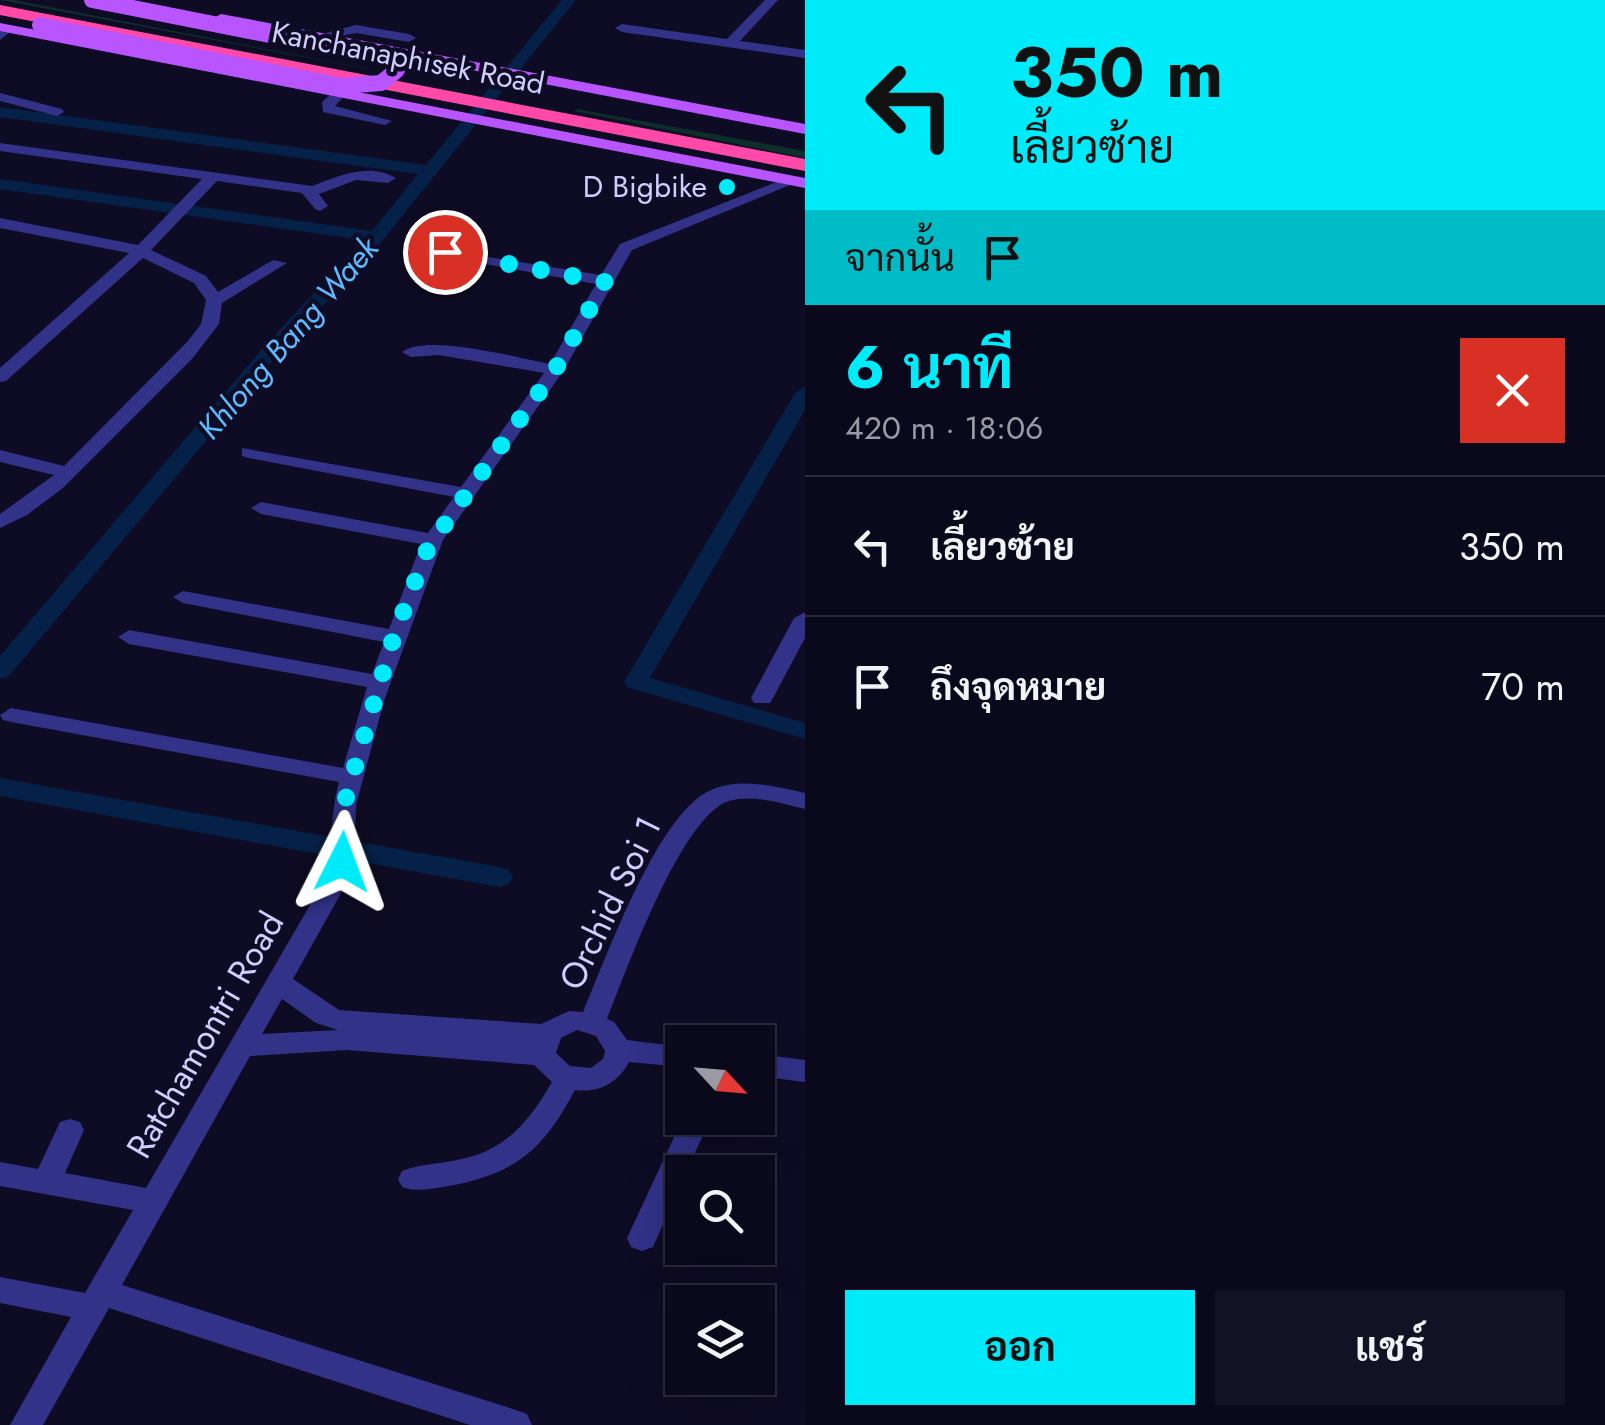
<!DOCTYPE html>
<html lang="th">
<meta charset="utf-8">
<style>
:root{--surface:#0a081b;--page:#131124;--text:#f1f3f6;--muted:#999aa3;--line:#2a293a;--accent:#00ebf9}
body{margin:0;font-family:Jost,Sarabun,sans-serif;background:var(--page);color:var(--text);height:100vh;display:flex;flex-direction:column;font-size:38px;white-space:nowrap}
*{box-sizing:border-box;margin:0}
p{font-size:32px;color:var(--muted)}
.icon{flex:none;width:55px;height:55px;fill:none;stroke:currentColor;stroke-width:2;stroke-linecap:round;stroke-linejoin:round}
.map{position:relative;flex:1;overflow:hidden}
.panel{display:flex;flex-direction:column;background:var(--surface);width:800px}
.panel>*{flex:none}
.top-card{background:#00ebf9;color:#111;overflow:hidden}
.needle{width:65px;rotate:116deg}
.fabs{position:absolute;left:665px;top:1025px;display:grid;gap:20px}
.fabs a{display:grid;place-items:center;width:110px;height:110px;border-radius:0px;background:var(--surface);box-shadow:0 10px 40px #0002,0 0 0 2px var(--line);font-size:50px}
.pin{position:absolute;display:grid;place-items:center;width:85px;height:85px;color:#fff;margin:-42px;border:5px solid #fff;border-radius:50%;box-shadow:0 2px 10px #0007}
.me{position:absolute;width:110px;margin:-55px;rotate:3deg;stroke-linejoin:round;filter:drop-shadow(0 0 8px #0008)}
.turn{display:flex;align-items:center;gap:35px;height:210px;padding:0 40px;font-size:45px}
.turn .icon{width:130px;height:130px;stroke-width:2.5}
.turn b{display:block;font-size:70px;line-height:85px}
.then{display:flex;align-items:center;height:95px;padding:0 40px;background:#0003;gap:20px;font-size:38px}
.round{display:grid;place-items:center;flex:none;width:105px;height:105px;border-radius:0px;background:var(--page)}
.overview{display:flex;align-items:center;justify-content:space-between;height:170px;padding:0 40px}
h1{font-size:60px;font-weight:700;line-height:75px;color:var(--accent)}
.action{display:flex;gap:20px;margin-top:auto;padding:20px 40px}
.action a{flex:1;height:115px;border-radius:0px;background:var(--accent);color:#111;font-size:40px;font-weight:700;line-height:115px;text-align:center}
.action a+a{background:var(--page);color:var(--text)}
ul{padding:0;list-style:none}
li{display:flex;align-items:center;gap:30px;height:140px;padding:0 40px;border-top:2px solid var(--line)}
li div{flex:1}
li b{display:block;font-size:38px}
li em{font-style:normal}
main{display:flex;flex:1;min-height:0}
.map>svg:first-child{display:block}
</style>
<main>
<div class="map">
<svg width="805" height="1425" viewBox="0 0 805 1425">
<rect width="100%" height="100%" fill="#0e0b24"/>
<path fill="#0e2e2c" d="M 0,0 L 14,0 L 410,77 Z
M 577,109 L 805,151 L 805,158 L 574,111 Z"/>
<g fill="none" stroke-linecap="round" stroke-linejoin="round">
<path fill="#062148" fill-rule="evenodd" d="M 562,0 L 576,0 L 382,241 L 278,355 L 9,676 L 0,679 L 0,656 L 264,347 L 363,240 L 0,189 L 0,179 L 372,231 L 418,174 L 0,117 L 0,107 L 426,165 Z
M 805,387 L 805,410 L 650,678 L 805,723 L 805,739 L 627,687 L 624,682 L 795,393 Z
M 0,778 L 499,867 L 509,870 L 513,877 L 509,884 L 499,887 L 0,796 Z"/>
<path fill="#313288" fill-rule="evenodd" d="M 765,0 L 778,0 L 740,41 L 805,50 L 805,58 L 622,32 L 615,28 L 622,24 L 727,39 Z
M 3,25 L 15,28 L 0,40 L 0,29 Z
M 356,25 L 409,34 L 416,38 L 409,42 L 356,33 L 321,40 L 314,36 Z
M 337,88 L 349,91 L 335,106 L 392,121 L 385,125 L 323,112 L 322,102 Z
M 0,93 L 62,109 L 64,112 L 57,116 L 0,101 Z
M 0,143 L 312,186 C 338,176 370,162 396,178 L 388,183 L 356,180 L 319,194 L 328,206 L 320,211 L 315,209 L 302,193 L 217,181 L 151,250 L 206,276 L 218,292 L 273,260 L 287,263 L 222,303 L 219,324 L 192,359 L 63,488 L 27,515 L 0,528 L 0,514 L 54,475 L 0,462 L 0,450 L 64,466 L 188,341 L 201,324 L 206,300 L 194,283 L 143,258 L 6,381 L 0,382 L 0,368 L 129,253 L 0,228 L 0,218 L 138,245 L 202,179 L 0,151 Z
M 789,177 L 802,180 L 632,250 L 564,370 L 443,540 L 384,701 L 356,805 L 354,862 L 345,886 L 293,979 L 339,1010 L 541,1024 L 569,1011 L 583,1012 C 606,958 656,819 707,792 C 737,776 773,786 805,793 L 805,809 C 781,803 753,794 729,801 C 681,816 626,972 607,1019 L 614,1022 L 627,1040 L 682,1047 L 682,1067 L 629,1062 C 618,1083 599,1093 575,1090 C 543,1150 517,1173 449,1186 C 433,1188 417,1193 402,1187 L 398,1179 L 402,1171 C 419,1164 439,1164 457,1160 C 504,1152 529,1122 552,1082 L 534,1065 L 347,1050 L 250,1056 L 122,1285 L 516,1410 L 527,1414 L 532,1425 L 470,1425 L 109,1308 L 43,1425 L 10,1425 L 71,1317 L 0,1303 L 0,1277 L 85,1293 L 133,1210 L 0,1186 L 0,1162 L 38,1169 L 60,1122 L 70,1119 L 80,1122 L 84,1130 L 65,1173 L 146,1188 L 321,886 C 334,852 329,817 339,782 L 11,722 L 3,720 L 0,715 L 11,708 L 343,768 L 367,687 L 129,644 L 118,637 L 129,630 L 372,674 L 384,642 L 183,603 L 173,597 L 183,591 L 389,629 L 421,544 L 261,514 L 251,508 L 261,502 L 428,533 L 454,497 L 249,458 L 242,456 L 242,448 L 461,487 L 544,373 L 439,355 L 411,357 L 402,352 C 427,333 518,358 550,364 L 596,284 L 445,257 L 439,255 L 439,249 L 601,275 L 620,244 ZM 282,999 L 316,1023 L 338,1030 L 262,1034 ZM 577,1030 L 596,1036 L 605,1051 L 603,1059 L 591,1068 L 570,1066 L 556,1053 L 561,1038 Z
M 805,612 L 805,638 L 773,698 L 770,703 L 754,703 L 751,698 L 794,618 Z
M 758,1054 L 805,1060 L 805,1082 L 758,1076 Z
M 683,1118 L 711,1118 L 686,1172 L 682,1172 L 682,1181 L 653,1247 L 642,1251 L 631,1247 L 627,1238 Z"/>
<path fill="#b855ff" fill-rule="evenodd" d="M 221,14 L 805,124 L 805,134 L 216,21 L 214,18 Z
M 0,23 L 805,178 L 805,188 L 0,31 Z"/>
<path fill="#ff49a8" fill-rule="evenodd" d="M 0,5 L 805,159 L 805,171 L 0,15 Z"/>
<path stroke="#b855ff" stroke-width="16" d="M 40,25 L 342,86 L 381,83 L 397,70 L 395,62 L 381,57 L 92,0"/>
</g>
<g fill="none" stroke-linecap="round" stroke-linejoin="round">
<path stroke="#00ebf9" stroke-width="18" stroke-dasharray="0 32.4" d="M 342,862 L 344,805 L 352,777 L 394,636 L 428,548 L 555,370 L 605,282 L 445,252"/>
</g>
<circle fill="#00ebf9" stroke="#0e0b24" stroke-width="4" cx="727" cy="187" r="10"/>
<g text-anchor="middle" stroke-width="9" stroke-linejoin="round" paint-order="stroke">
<g font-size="30" fill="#d1ceff" stroke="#0e0b24">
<text transform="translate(408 58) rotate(11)" y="10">Kanchanaphisek Road</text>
</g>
<g font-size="30" fill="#d1ceff" stroke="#0e0b24" text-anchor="end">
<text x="707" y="197">D Bigbike</text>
</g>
<g font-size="32" font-style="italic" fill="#5cbbff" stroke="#0e0b24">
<text transform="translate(288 338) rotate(-49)" y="11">Khlong Bang Waek</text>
</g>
<g font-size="35" fill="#d1ceff" stroke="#0e0b24">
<text transform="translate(610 903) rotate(-64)" y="12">Orchid Soi 1</text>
<text transform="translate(205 1035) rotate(-60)" y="12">Ratchamontri Road</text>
</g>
</g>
</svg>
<div class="fabs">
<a><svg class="needle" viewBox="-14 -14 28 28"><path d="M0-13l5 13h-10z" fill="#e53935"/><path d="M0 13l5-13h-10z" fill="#999aa3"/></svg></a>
<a><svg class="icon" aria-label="search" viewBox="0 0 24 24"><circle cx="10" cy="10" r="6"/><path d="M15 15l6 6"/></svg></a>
<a><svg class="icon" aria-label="layers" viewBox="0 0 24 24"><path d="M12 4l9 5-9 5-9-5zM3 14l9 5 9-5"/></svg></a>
</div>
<div class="pin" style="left:445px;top:252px;background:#d93025"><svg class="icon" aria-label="arrive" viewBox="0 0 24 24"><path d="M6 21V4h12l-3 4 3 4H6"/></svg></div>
<svg class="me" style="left:342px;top:862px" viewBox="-20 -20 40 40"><path d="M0-17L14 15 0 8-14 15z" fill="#00ebf9" stroke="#fff" stroke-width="4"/></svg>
</div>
<section class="panel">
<div class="top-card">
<div class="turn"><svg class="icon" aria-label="left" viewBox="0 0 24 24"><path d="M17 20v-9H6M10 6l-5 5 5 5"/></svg><div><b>350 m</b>เลี้ยวซ้าย</div></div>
<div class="then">จากนั้น<svg class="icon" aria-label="arrive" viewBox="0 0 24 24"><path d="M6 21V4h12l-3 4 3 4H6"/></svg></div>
</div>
<div class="overview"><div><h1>6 นาที</h1><p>420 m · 18:06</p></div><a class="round" style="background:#d93025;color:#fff"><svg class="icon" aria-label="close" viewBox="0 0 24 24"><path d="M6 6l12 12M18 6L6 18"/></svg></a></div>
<ul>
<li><svg class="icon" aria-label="left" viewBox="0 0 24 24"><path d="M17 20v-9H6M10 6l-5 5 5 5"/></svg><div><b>เลี้ยวซ้าย</b></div><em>350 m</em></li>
<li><svg class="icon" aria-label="arrive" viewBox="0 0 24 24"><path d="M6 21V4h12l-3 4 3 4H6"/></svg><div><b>ถึงจุดหมาย</b></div><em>70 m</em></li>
</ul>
<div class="action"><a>ออก</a><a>แชร์</a></div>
</section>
</main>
